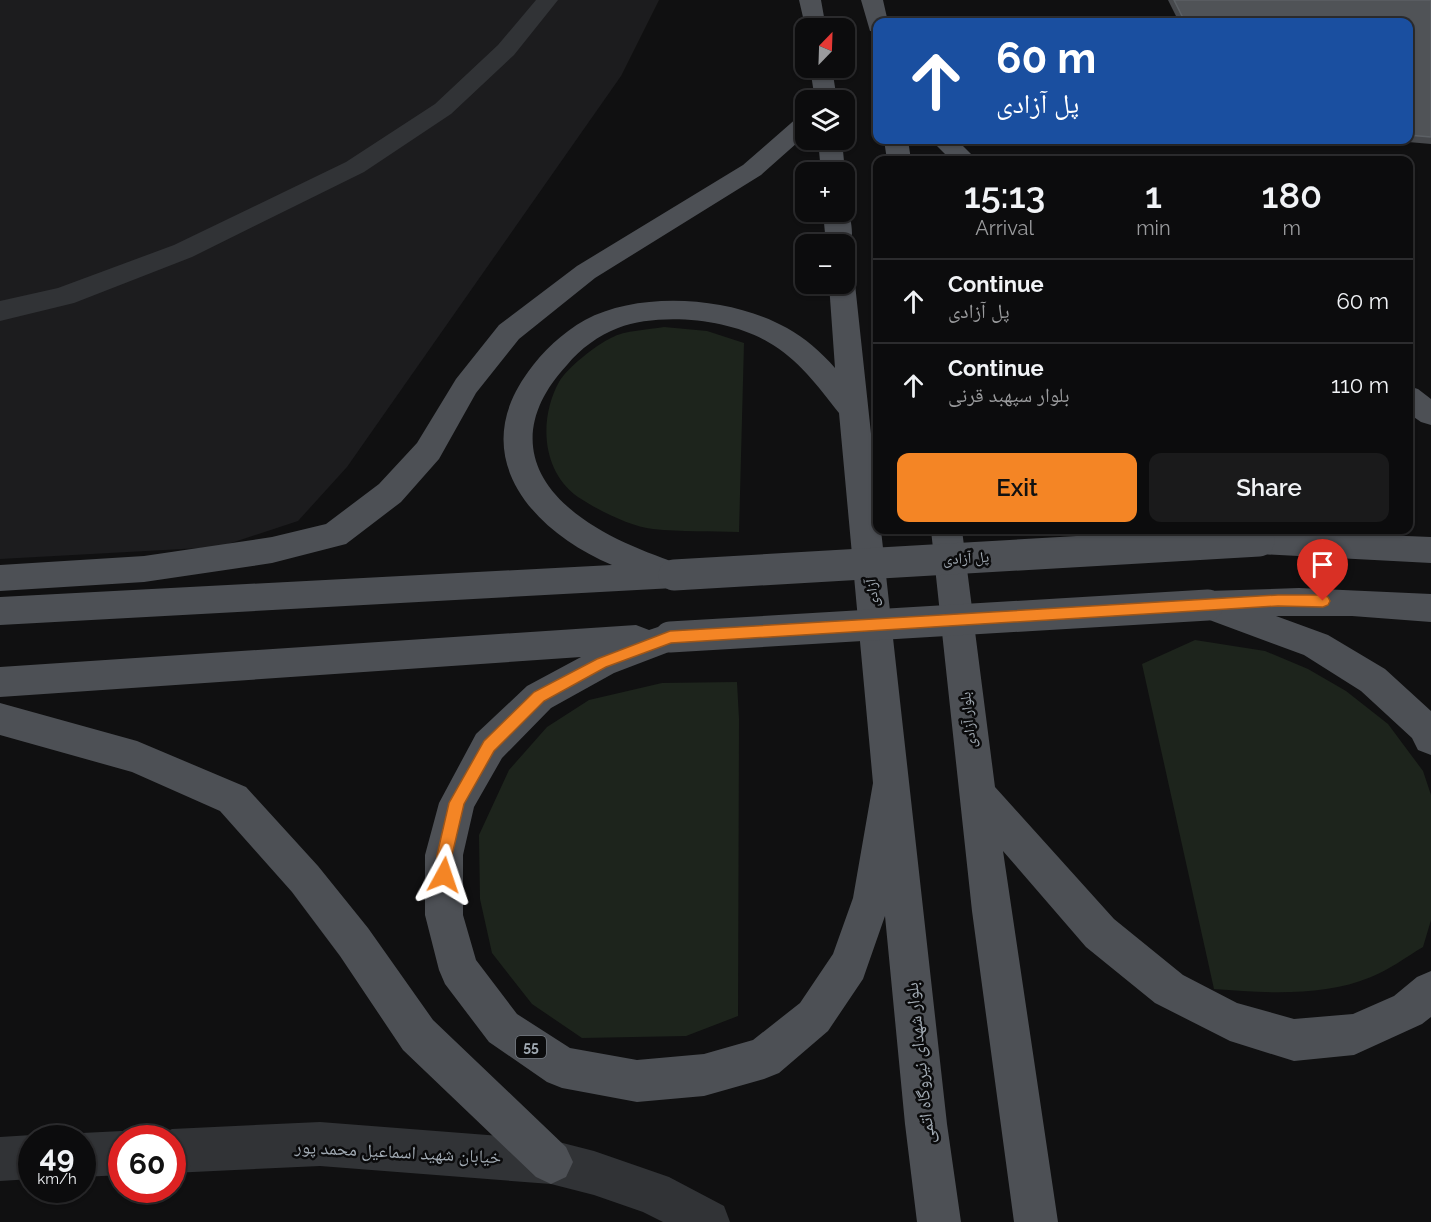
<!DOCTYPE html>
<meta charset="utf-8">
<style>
:root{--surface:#0c0c0d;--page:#1a1a1b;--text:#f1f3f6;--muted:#9a9b9d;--line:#2c2c2e;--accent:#f48525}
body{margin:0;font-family:Raleway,"Noto Naskh Arabic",sans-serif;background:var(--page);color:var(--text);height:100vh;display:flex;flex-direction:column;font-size:22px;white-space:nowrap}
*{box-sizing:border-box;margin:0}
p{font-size:20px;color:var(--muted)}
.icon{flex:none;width:33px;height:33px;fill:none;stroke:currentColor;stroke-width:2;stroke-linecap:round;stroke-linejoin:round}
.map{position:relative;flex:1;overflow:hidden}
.details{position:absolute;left:873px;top:156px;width:540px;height:378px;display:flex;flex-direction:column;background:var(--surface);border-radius:12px;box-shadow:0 2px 4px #0004,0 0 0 2px var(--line)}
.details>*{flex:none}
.banner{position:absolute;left:873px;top:18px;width:540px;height:126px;border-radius:12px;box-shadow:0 2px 4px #0004,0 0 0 2px var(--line);background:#1a4fa0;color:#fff;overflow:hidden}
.needle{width:39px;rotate:23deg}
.buttons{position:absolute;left:795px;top:18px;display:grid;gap:12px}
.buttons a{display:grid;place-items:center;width:60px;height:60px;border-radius:12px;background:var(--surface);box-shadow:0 2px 4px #0004,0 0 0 2px var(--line);font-size:30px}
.speed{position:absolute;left:18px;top:1125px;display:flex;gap:12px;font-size:30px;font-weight:700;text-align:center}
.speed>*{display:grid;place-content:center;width:78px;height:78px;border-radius:50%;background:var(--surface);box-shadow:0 2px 4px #0004,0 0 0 2px var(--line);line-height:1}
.speed small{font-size:15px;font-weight:400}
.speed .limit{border:9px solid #d22;background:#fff;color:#111}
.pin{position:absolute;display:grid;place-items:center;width:51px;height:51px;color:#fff;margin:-62px -26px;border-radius:50% 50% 50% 0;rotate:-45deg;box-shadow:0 0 6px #0007}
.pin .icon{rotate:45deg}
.me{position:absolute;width:66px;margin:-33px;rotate:5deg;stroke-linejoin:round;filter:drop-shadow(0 0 4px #0008)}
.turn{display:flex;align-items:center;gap:21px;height:126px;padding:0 24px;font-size:27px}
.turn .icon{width:78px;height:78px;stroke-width:2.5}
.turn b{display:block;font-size:42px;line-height:51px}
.eta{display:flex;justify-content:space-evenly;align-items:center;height:102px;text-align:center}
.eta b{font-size:36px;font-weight:600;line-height:42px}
.cta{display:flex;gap:12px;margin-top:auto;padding:12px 24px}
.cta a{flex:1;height:69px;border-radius:12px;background:var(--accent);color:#111;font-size:24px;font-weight:600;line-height:69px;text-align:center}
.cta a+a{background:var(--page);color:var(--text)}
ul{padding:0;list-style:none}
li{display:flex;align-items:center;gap:18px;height:84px;padding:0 24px;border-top:2px solid var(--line)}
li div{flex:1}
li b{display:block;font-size:22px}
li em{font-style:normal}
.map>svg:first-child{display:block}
</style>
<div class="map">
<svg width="1431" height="1222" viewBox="0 0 1431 1222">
<rect width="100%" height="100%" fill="#101011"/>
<path fill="#1c1c1e" d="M 0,0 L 659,0 L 621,76 L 347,467 L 298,521 L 219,547 L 0,559 Z"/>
<path fill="#1d241c" d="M 664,327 L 707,331 L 744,343 L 739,532 C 711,531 681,532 653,529 C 631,527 596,509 578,497 C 541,471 539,418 559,382 C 567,368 596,345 611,338 C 625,330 648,330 664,327 Z
M 1195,640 L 1265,651 L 1308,669 L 1346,691 L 1388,724 L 1423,771 L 1431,795 L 1431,920 L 1423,947 C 1406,957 1389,970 1371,977 C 1323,997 1265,993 1214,989 L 1142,664 Z
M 737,682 L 739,719 L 738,1016 L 686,1036 L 582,1038 L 532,1004 L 492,953 L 480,899 L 479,835 L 509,770 L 547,727 L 589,700 L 662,683 Z"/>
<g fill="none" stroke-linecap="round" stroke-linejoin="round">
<path fill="#313336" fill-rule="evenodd" d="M 536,0 L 558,0 L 514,55 L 451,114 L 364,172 L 192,257 L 74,303 L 0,321 L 0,301 L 58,288 L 174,245 L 346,162 L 435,104 L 498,45 Z
M 320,1122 L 551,1140 L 594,1151 L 669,1177 L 724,1206 L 730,1222 L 663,1222 L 643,1212 L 594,1195 L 551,1184 L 320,1166 L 172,1173 L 172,1138 L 156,1138 L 157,1136 L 172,1129 Z
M 122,1131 L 138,1138 L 122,1138 L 122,1175 L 82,1177 L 82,1138 L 69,1138 L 82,1133 Z
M 32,1135 L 40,1138 L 32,1138 L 32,1179 L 0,1181 L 0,1137 Z"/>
<path fill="#4d5055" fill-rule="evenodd" d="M 799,0 L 821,0 L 826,28 L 806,30 Z
M 861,0 L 883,0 L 888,22 L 878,22 L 878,32 L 870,31 Z
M 810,68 L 832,68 L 837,100 L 815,100 Z
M 806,115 L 806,135 L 761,175 L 595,278 L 519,339 L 476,393 L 439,459 L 401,502 L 346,544 L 272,563 L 144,582 L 0,591 L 0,565 L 144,556 L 272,537 L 326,524 L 379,484 L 417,443 L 456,379 L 499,325 L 577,266 L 743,165 L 798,117 Z
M 818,140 L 842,140 L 845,172 L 844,173 L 821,172 Z
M 884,140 L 908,140 L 911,160 L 887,160 Z
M 931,140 L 957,140 L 977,160 L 951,160 Z
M 845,206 C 852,216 855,240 848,250 L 844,251 L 844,244 L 826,244 L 823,212 L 844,212 Z
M 844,276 L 851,278 L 855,284 L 878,499 L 878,530 L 881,530 L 947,1124 L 961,1222 L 917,1222 L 905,1124 L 885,916 L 863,979 L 828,1031 L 779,1073 L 764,1079 L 704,1096 L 637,1102 L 562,1088 L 547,1082 L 489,1042 L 445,984 L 439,970 L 425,915 L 425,855 L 439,803 L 476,734 L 527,686 L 581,657 L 0,697 L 0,667 L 636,625 L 649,630 L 670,623 L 682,627 L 687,637 L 682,647 L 614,673 L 551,708 L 502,758 L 474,807 L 463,855 L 463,915 L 476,960 L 517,1014 L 570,1048 L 637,1060 L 704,1054 L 753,1040 L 800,1003 L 833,954 L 853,898 L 873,783 L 839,413 C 818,386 798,359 768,342 C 729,319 661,312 618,328 C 599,335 580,349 567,365 C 524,411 518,463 568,507 C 601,536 645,552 685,566 L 690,575 L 685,584 L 674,588 L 0,625 L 0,597 L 612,565 C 532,531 466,457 528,372 C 543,351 562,333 585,320 C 641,290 732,297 787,328 C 805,338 821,352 835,368 L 829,284 L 844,284 Z
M 1408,386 L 1418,389 L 1431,399 L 1431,425 L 1421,422 L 1408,413 Z
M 931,530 L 962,530 L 995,787 L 1114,919 L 1183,975 L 1237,1003 L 1294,1019 L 1353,1014 L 1394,996 L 1417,977 L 1431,971 L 1431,1017 L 1422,1024 L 1354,1055 L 1294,1061 L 1230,1041 L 1155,1003 L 1086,947 L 1003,851 L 1058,1222 L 1014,1222 L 972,911 Z
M 1255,530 L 1431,537 L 1431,563 L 1259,554 L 1248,550 L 1243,541 L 1248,532 Z
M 1299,588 L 1431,594 L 1431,622 L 1352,616 L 1276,616 L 1328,635 L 1385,669 L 1431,711 L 1431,755 L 1418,750 L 1412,738 L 1361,691 L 1304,655 L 1196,615 L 1192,605 L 1196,595 L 1208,591 Z
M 0,703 L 137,741 L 246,787 L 318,866 L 368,928 L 433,1020 L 566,1147 L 573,1162 L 566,1177 L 551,1184 L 536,1177 L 403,1050 L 340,956 L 292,892 L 220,811 L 132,772 L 0,735 Z"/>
<path stroke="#4d5055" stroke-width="31" d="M 674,575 L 1259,541
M 670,637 L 1208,605"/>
</g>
<path fill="#46484c" d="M 1168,0 L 1431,0 L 1431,144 L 1385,140 L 1408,140 L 1408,22 L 1179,22 Z"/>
<path fill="#505357" stroke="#5c6065" stroke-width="1.5" d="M 1174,0 L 1431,0 L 1431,137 L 1408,135 L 1408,22 L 1185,22 Z"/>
<path fill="#f48525" stroke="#9f5618" stroke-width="1.5" d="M 1278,595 L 1323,595 L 1328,597 L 1330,601 L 1328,605 L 1323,607 L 1278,606 L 671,643 L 606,667 L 544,701 L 494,751 L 464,804 L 452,855 L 450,880 L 444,883 L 439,880 L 436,875 L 437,855 L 449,803 L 484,741 L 534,692 L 597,659 L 670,631 Z"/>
<g text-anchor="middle" stroke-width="5" stroke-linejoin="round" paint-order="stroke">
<rect fill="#0b0b0c" stroke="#747a81" stroke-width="1.5" x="516" y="1036" width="30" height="22" rx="4.5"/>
<g font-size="14" font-weight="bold" fill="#a1aab3">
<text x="531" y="1052">55</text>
</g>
<g font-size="15" fill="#a1aab3" stroke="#0b0b0c">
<text transform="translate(966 558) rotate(-3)" y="5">پل آزادی</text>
<text transform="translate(872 593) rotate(-96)" y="5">آزادی</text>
<text transform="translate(968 720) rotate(-96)" y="5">بلوار آزادی</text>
</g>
<g font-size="18" fill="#a1aab3" stroke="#0b0b0c">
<text transform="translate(920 1063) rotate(-96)" y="6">بلوار شهدای نیروگاه اتمی</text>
<text transform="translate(398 1152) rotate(3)" y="6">خیابان شهید اسماعیل محمد پور</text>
</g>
</g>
</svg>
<div class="buttons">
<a><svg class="needle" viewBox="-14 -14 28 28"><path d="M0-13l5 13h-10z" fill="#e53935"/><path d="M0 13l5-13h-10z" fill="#9a9b9d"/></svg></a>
<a><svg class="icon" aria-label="layers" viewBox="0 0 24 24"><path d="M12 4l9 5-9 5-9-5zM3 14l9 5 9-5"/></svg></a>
<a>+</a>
<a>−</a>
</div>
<div class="speed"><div>49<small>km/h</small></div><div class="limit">60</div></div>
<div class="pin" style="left:1323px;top:601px;background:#d93025"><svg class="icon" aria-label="arrive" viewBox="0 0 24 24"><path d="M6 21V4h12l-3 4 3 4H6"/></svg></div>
<svg class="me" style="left:444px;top:875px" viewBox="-20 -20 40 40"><path d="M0-17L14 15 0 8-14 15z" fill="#f48525" stroke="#fff" stroke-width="4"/></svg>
<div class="banner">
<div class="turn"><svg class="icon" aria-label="ahead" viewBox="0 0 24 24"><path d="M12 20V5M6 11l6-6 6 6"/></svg><div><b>60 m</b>پل آزادی</div></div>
</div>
<section class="details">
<div class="eta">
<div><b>15:13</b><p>Arrival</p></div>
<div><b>1</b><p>min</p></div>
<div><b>180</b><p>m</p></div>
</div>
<ul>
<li><svg class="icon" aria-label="ahead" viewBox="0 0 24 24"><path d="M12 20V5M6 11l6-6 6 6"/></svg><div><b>Continue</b><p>پل آزادی</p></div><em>60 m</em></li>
<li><svg class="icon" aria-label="ahead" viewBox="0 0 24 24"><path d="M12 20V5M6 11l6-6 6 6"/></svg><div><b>Continue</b><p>بلوار سپهبد قرنی</p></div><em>110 m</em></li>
</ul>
<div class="cta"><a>Exit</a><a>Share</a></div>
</section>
</div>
